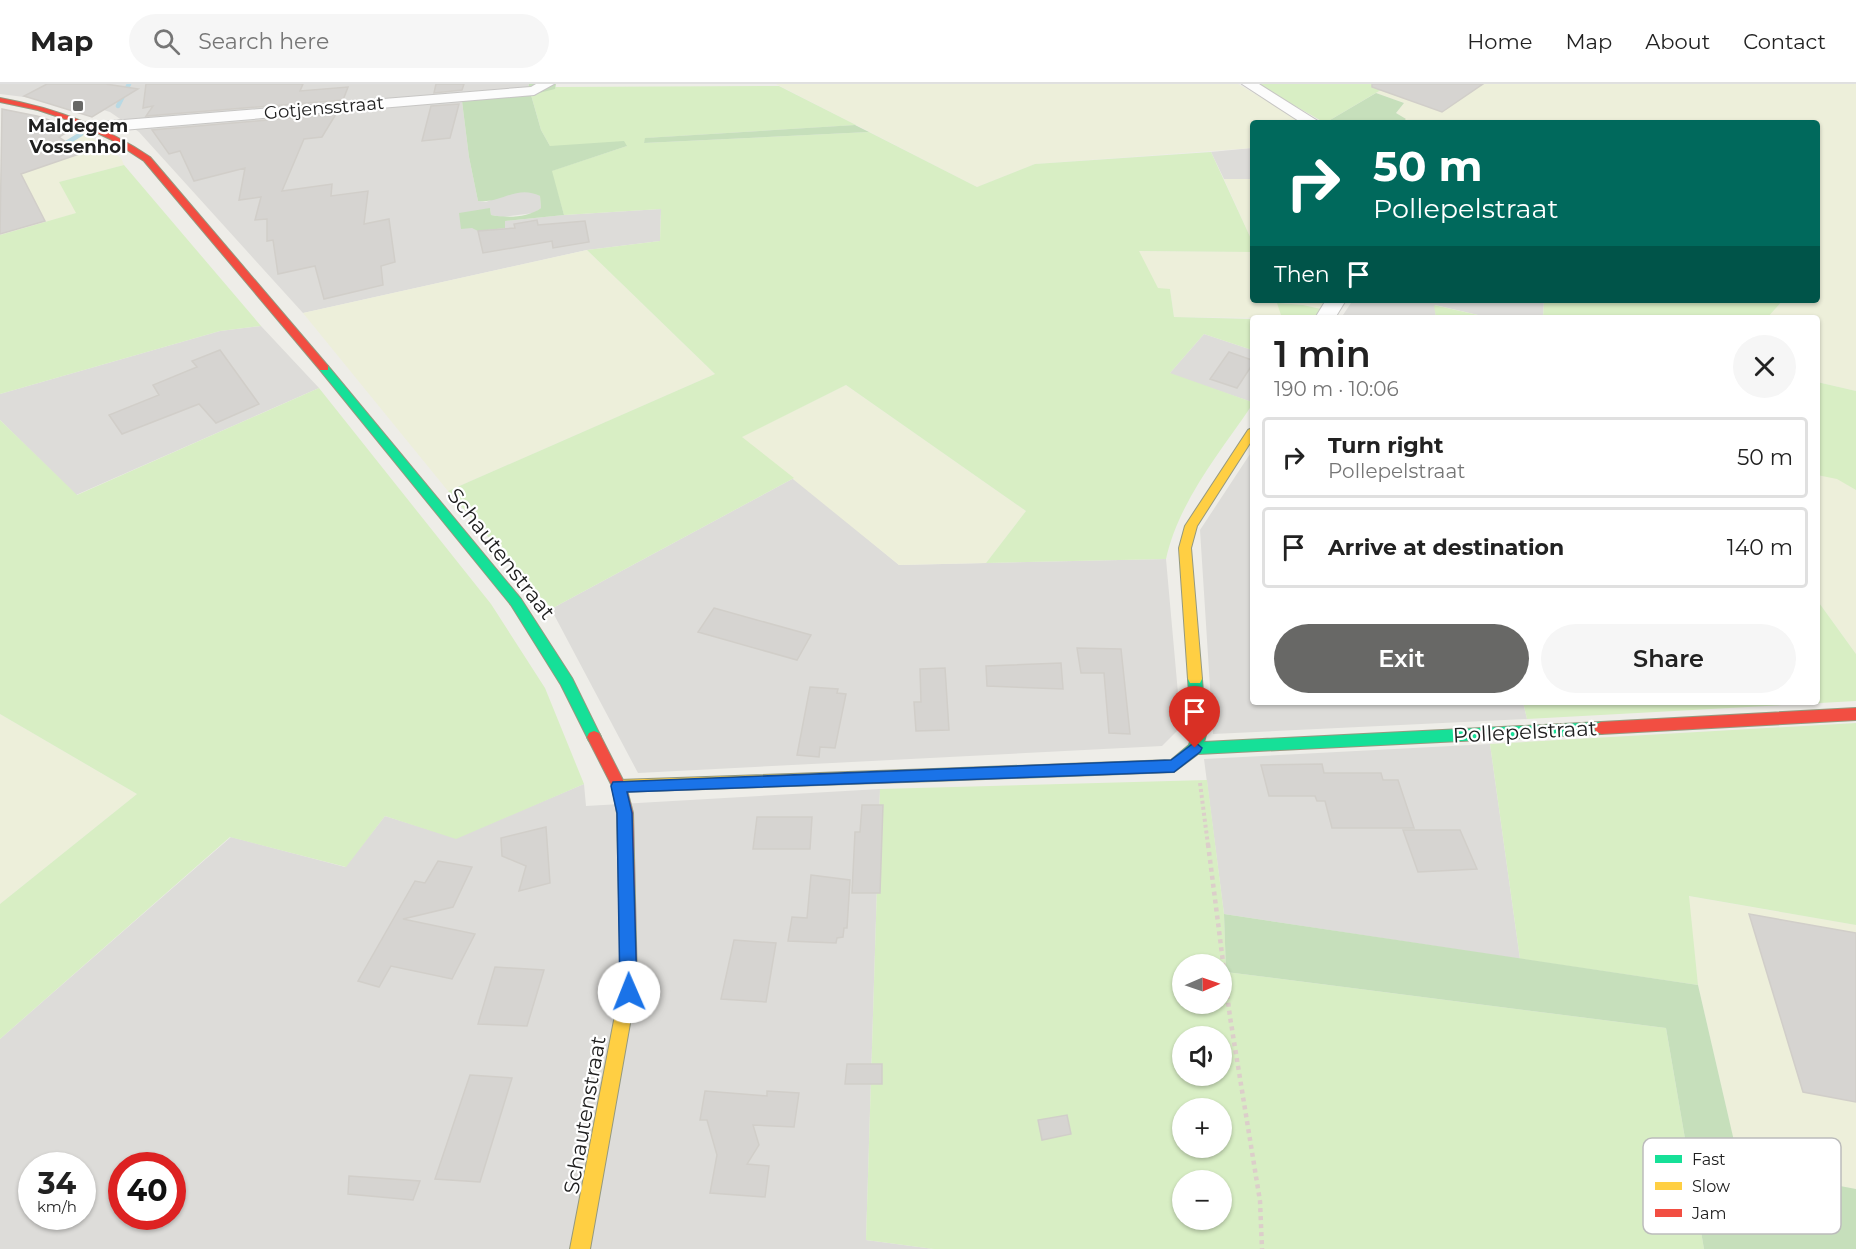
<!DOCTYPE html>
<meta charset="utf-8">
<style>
:root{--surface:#fff;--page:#f6f6f6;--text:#222;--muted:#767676;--line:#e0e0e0;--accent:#686866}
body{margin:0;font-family:Montserrat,sans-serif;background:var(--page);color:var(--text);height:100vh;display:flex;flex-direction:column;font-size:22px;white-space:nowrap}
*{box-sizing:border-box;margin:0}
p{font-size:20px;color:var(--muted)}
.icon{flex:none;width:33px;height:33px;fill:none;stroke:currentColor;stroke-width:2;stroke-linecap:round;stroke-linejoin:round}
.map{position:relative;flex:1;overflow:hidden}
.details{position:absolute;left:1250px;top:231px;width:570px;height:390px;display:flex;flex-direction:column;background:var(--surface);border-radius:6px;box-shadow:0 2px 4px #0004}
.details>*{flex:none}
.guide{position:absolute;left:1250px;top:36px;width:570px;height:183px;border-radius:6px;box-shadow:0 2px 4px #0004;background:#00695c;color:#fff;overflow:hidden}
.needle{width:39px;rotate:88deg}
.controls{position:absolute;left:1172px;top:870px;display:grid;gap:12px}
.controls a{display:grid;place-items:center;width:60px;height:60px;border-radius:50%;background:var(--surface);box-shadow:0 2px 4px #0004;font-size:30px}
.speed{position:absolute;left:18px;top:1068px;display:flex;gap:12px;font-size:30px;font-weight:700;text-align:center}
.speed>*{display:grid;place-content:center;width:78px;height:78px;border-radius:50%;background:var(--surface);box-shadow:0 2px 4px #0004;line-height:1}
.speed small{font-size:15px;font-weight:400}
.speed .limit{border:9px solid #d22;background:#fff;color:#111}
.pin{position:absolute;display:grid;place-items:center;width:51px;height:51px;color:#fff;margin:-62px -26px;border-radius:50% 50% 50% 0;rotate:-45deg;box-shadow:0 0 6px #0007}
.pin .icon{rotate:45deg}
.me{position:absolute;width:66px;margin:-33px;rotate:359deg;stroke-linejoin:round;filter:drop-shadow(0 0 4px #0008)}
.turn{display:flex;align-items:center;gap:21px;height:126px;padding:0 24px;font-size:27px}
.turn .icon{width:78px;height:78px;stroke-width:2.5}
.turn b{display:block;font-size:42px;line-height:51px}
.then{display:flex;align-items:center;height:57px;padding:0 24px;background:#0003;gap:12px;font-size:22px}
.round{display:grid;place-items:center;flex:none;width:63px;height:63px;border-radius:32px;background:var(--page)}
.overview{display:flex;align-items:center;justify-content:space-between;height:102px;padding:0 24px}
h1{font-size:36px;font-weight:600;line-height:45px}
.action{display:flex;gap:12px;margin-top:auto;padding:12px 24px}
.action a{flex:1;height:69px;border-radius:36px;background:var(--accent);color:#fff;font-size:24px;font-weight:600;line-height:69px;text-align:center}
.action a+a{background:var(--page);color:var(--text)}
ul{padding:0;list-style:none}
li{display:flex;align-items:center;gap:18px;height:81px;margin:0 12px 9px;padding:0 12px;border:3px solid var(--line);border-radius:6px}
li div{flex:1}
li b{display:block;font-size:22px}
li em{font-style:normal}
header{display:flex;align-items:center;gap:36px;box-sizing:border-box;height:84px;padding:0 30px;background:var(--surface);border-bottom:2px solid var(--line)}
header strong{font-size:28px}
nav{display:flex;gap:33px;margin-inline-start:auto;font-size:21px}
.search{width:420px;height:54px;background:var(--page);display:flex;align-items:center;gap:15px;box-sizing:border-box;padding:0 21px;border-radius:33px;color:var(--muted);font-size:22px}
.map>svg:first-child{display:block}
</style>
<header>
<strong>Map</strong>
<div class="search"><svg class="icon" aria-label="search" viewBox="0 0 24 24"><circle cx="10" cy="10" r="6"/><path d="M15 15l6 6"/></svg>Search here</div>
<nav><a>Home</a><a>Map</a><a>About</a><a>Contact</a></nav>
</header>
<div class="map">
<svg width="1856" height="1165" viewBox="0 0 1856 1165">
<rect width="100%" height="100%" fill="#eeede8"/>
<path fill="#dddcd9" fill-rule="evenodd" d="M 0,0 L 529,0 L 528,3 L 462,17 L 469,73 L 478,117 L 486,118 L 513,107 L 531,107 L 540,112 L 541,124 L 534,129 L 503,133 L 491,131 L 490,124 L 472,144 L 505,143 L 505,137 L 564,131 L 661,125 L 660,157 L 587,166 L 303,229 L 139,48 L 110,28 L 88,21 L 0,10 Z
M 1252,64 L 1252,95 L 1224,95 L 1211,68 Z
M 1353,216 L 1544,216 L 1543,234 L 1491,234 L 1435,221 L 1436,234 L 1341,234 Z
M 261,242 L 319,304 L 76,411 L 0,336 L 0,310 L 220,247 Z
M 1204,250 L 1252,266 L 1252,318 L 1169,290 Z
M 1252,367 L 1252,618 L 1523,618 L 1527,635 L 1213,650 L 1200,446 Z
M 794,394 L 899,481 L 1166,475 L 1181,643 L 1162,662 L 638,689 L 551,525 Z
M 1490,660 L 1520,875 L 1224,830 L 1204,675 Z
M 584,700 L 586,722 L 880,705 L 866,1156 L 934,1165 L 0,1165 L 0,955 L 231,753 L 345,783 L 385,732 L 456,754 ZM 32,1082 L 82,1082 L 82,1132 L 32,1132 ZM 122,1082 L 172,1082 L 172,1132 L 122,1132 Z"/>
<path fill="#edefda" d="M 776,0 L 1238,0 L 1305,39 L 1252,39 L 1252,64 L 1035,80 L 977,103 Z
M 1391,0 L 1856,0 L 1856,307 L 1817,298 L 1816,234 L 1767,234 L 1783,216 L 1816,216 L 1816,39 L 1401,39 L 1405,35 L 1396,29 L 1404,19 L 1376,9 Z
M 82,47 L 121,74 L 124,81 L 59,98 L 77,129 L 0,151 L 0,94 L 17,89 L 31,77 Z
M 1224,95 L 1252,95 L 1252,157 Z
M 587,166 L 715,290 L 448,407 L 303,229 Z
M 1138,167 L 1252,168 L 1252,216 L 1326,216 L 1321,225 L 1303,221 L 1278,219 L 1282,234 L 1174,233 L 1170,205 L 1158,205 Z
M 846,301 L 1026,427 L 986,479 L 899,481 L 741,353 Z
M 1816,391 L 1837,394 L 1856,406 L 1856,570 L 1817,516 Z
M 0,630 L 137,710 L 0,820 Z
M 1688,812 L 1856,841 L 1856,1105 L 1740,1084 L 1698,901 Z"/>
<path fill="#d8eec4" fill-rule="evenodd" d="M 1257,0 L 1391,0 L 1325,39 Z
M 779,2 L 856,41 L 646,54 L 644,59 L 869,48 L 977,103 L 1035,80 L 1211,68 L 1252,157 L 1252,168 L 1139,167 L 1158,204 L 1170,205 L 1174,233 L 1252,235 L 1252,266 L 1204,250 L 1170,289 L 1252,318 L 1252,321 C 1219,370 1179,417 1166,475 L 986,479 L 1026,427 L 846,301 L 742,353 L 794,394 L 551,525 L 448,407 L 715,290 L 587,166 L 660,157 L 661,125 L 564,131 L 551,87 L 627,62 L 550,62 L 541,46 L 531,11 L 556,3 Z
M 124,81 L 261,242 L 220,247 L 0,310 L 0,151 L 76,129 L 59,98 Z
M 1544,216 L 1783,216 L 1767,234 L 1543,234 Z
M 1277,219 L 1303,221 L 1321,225 L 1314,234 L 1282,234 Z
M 1434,221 L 1491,234 L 1436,234 Z
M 1817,298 L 1856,307 L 1856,406 L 1837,395 L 1817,391 Z
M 319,304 L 491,520 L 545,604 L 584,700 L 456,755 L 385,732 L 346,783 L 230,753 L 0,955 L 0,820 L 137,710 L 0,630 L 0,336 L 77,411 Z
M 1817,516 L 1856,570 L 1856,617 L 1527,635 L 1523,618 L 1816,618 Z
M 1856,639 L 1856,841 L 1689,812 L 1698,901 L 1520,875 L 1490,660 Z
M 1207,696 L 1224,830 L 1226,888 L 1666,944 L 1704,1165 L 934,1165 L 866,1156 L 880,705 ZM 1182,880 L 1221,880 L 1221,920 L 1182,920 ZM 1182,952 L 1221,952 L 1221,992 L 1182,992 ZM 1182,1024 L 1221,1024 L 1221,1064 L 1182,1064 ZM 1182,1096 L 1221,1096 L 1221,1136 L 1182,1136 Z"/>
<path fill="#c6dfbb" d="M 529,0 L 556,0 L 555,5 L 531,11 L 541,46 L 550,62 L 624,57 L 627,62 L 552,87 L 564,131 L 505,137 L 505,144 L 478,147 L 472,144 L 461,145 L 459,129 L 490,124 L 491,131 C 506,134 528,134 541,124 L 540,112 C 517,100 501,120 478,117 L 469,73 L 462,17 L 528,4 Z
M 1376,9 L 1404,19 L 1396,29 L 1406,35 L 1401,39 L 1377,36 L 1372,39 L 1325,39 Z
M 855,41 L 869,48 L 644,59 L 645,54 Z
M 1224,830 L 1698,901 L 1740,1083 L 1856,1105 L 1856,1165 L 1704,1165 L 1666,944 L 1226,888 Z"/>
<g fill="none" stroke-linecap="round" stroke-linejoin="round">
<path stroke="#b8d9e4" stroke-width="4.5" d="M 118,22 L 129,0
M 60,63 L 81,50"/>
</g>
<path fill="#d6d4d1" stroke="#d1cec9" stroke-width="1.5" d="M 47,0 L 106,0 L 138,5 L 92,33 L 24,12 Z
M 146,0 L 303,0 L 300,7 L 348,3 L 343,16 L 146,32 L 153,22 L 143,24 Z
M 436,0 L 464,0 L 462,6 L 434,9 Z
M 1372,0 L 1483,0 L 1442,28 L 1372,3 Z
M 459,20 L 450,54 L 422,57 L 431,22 Z
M 2,25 L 37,32 L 74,44 L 59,53 L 82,69 L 21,90 L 45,137 L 0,150 Z
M 336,30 L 322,53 L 304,55 L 282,107 L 332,100 L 331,112 L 368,107 L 364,140 L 389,135 L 395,178 L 381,182 L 383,201 L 324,215 L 315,182 L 278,190 L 273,156 L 267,157 L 267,135 L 255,136 L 261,113 L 239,116 L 245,84 L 194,97 L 180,67 L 169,70 L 152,46 Z
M 537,136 L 538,141 L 585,137 L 589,158 L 553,164 L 552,157 L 483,169 L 478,147 L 515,144 L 514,140 Z
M 220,266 L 259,320 L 216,339 L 199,320 L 122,350 L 109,331 L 159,311 L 153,301 L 197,283 L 192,277 Z
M 1229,268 L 1252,276 L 1252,281 L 1237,304 L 1210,295 Z
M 714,524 L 811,551 L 797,576 L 698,548 Z
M 1077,564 L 1121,565 L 1130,650 L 1109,649 L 1104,589 L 1081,589 Z
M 1061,579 L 1063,605 L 987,602 L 986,582 Z
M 945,584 L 949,646 L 916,647 L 914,618 L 921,618 L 920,585 Z
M 810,603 L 838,605 L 837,609 L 846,610 L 835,664 L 820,663 L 819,673 L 797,671 Z
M 1322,680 L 1324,689 L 1381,689 L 1383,696 L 1398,696 L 1414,744 L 1332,744 L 1325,717 L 1317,717 L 1315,712 L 1269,712 L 1261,681 Z
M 862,721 L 883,721 L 880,809 L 852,809 L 855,748 L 860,748 Z
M 757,733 L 812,733 L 810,765 L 753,765 Z
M 546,743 L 550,799 L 519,807 L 526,782 L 502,772 L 501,754 Z
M 1403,746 L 1460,746 L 1477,785 L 1418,788 Z
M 438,777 L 472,783 L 453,823 L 403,835 L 475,850 L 452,895 L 391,882 L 379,903 L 358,897 L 415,797 L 425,799 Z
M 811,791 L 850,796 L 847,844 L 844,844 L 843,853 L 837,854 L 836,859 L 788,857 L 792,833 L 807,834 Z
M 1749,830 L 1856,849 L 1856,1018 L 1803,1008 Z
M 734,856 L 776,859 L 766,918 L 721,915 Z
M 495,883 L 544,886 L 527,942 L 478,940 Z
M 847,980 L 882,980 L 882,1000 L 845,1000 Z
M 470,991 L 512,994 L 480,1098 L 435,1095 Z
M 705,1007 L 767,1012 L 767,1007 L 799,1009 L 794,1043 L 753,1041 L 759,1061 L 747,1080 L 769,1082 L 765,1113 L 710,1109 L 717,1071 L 707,1036 L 700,1036 Z
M 1067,1031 L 1071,1050 L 1042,1056 L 1038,1036 Z
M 349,1092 L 420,1097 L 413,1116 L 348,1110 Z"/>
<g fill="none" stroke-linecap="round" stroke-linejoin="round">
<g stroke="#c7c6c4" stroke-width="2">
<path id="street" d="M 536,0 L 554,0 L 534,11 L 99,48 L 91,43 L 99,38 L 531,3 Z
M 1242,0 L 1259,0 L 1321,39 L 1302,39 Z
M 1326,216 L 1346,216 L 1335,234 L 1315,234 Z"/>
</g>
<g stroke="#95997f" stroke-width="2">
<path id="fast" d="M 324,281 L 328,282 L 521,515 L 572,594 L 601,653 L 599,657 L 594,659 L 589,657 L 561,601 L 511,521 L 320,286 L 320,282 Z
M 1195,590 L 1200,591 L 1202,595 L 1206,651 L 1204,658 L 1601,638 L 1606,640 L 1608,644 L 1606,648 L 1601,650 L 1198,670 L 1174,688 L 934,697 L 929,695 L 927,691 L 929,687 L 934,685 L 1171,676 L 1189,661 L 1192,651 L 1188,595 L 1190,591 Z"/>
</g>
<g stroke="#95997f" stroke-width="2">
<path id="slow" d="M 1252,344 L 1252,356 L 1197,442 L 1191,464 L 1202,595 L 1200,599 L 1190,599 L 1188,595 L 1179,464 L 1185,442 L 1248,346 Z
M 934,685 L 939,687 L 941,691 L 939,695 L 934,697 L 619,708 L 614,706 L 612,702 L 614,698 L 619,696 Z
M 629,892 L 635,894 L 637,900 L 590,1165 L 570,1165 L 621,900 L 623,894 Z"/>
</g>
<g stroke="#95997f" stroke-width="2">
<path id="jam" d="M 0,14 C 55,24 104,42 150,73 L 328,282 L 328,286 L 320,286 L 144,77 L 110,55 L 74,38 L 38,26 L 0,18 Z
M 1856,624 L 1856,636 L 1601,650 L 1596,648 L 1594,644 L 1596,640 L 1601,638 Z
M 594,647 L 599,649 L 626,702 L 633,729 L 637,900 L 635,906 L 629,908 L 623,906 L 621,900 L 617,729 L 612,702 L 587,653 L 589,649 Z"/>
</g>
<path stroke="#dcceca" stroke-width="4" stroke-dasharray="3 3" stroke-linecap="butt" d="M 1200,699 L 1208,761"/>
<path stroke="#dcceca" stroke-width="4.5" stroke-dasharray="4 4" stroke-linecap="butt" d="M 1208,760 L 1230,933 L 1260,1117 L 1262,1165"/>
<use href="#street" fill="#fcfcfc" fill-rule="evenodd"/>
<use href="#fast" fill="#16e098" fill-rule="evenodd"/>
<use href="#slow" fill="#ffcf43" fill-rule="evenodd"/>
<use href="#jam" fill="#f24e42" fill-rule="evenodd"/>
</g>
<path fill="#1a73e8" stroke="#114b97" stroke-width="1.5" d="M 1195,658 L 1202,664 L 1200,668 L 1174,688 L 627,708 L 632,729 L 637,908 L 635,913 L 629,916 L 623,913 L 620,908 L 617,729 L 611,702 L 613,698 L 1171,676 Z"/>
<rect fill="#686866" stroke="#fff" stroke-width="2" x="72" y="16" width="12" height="12" rx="3"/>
<g text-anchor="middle" stroke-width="4.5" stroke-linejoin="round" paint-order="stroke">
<g font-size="18" fill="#202020" stroke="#fff">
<text transform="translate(324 24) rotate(-5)" y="6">Gotjensstraat</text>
</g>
<g font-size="18" font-weight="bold" fill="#202020" stroke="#fff">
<text x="78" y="48">Maldegem<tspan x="78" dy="21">Vossenhol</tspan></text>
</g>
<g font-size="21" fill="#202020" stroke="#fff">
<text transform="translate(501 470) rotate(52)" y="7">Schautenstraat</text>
<text transform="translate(1525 648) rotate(-3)" y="7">Pollepelstraat</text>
<text transform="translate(585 1031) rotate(-80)" y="7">Schautenstraat</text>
</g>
</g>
<rect x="1643" y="1054" width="198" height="96" rx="9" fill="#fff" stroke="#bcbcbc" stroke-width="1.5"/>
<rect x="1655" y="1071" width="27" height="8" fill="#16e098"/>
<rect x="1655" y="1098" width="27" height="8" fill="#ffcf43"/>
<rect x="1655" y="1125" width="27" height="8" fill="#f24e42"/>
<g font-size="16" fill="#202020">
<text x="1692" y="1081">Fast</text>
<text x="1692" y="1108">Slow</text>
<text x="1692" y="1135">Jam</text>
</g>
</svg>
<div class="controls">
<a><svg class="needle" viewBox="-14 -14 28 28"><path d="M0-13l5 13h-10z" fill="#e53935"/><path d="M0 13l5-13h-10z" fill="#767676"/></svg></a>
<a><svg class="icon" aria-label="sound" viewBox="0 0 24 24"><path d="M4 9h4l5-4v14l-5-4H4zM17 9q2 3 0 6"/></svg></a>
<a>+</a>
<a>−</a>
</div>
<div class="speed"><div>34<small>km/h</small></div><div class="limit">40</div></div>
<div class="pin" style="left:1195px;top:664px;background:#d93025"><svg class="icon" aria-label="arrive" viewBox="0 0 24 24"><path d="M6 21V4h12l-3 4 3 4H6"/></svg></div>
<svg class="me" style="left:629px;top:908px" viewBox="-20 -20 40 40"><circle r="19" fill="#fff"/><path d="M0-13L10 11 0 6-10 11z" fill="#1a73e8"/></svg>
<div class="guide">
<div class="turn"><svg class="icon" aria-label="right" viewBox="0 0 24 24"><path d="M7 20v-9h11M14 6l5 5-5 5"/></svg><div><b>50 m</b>Pollepelstraat</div></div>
<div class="then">Then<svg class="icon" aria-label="arrive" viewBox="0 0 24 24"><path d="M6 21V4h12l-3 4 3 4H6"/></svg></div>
</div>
<section class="details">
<div class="overview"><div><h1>1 min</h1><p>190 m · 10:06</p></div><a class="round"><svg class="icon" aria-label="close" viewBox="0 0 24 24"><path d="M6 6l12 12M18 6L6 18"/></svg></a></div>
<ul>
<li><svg class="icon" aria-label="right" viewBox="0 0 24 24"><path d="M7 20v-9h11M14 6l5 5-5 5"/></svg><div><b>Turn right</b><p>Pollepelstraat</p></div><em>50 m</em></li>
<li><svg class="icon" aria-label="arrive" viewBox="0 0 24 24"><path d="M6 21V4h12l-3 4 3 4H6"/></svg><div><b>Arrive at destination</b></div><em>140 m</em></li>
</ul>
<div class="action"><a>Exit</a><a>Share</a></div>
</section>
</div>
